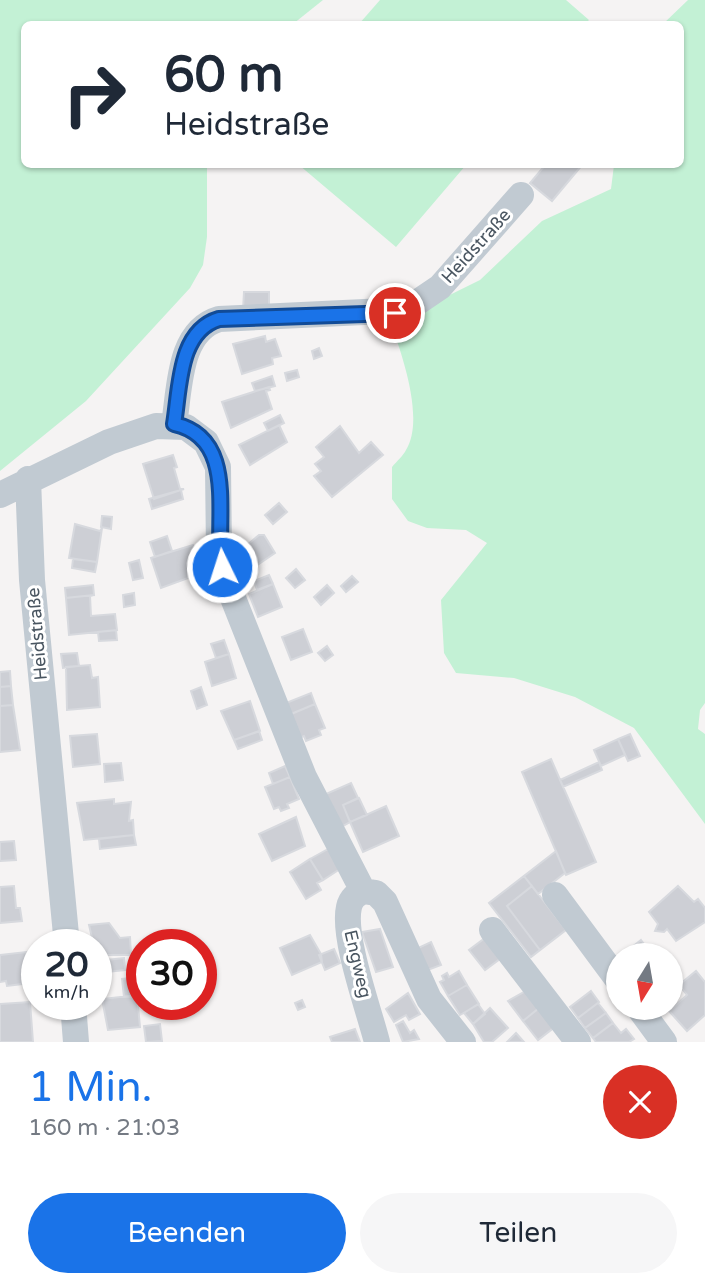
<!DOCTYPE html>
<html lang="de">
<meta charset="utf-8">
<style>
:root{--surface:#fff;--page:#f6f6f7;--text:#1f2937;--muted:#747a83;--accent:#1a73e8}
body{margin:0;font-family:"Varela Round",sans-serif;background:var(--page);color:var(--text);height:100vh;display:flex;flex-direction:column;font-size:26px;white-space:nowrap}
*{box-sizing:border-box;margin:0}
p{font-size:23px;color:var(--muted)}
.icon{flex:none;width:38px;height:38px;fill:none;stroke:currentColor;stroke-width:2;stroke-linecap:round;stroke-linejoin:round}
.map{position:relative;height:1042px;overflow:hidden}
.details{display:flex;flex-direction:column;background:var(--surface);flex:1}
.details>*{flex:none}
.hud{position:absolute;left:21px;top:21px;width:663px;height:147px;border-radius:10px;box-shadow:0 2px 5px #0004;background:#fff;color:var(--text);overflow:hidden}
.needle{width:46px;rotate:191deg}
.buttons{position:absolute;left:606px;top:943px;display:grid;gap:14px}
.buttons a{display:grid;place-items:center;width:77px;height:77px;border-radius:50%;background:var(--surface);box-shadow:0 2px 5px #0004;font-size:35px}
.speed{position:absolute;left:21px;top:929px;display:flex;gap:14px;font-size:35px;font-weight:700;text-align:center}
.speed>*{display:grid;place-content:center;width:91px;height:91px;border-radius:50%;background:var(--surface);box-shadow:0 2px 5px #0004;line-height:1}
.speed small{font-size:18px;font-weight:400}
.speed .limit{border:10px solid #d22;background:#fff;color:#111}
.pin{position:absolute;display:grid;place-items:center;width:60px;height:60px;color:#fff;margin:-30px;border:4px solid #fff;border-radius:50%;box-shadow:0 2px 7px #0007}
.me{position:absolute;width:77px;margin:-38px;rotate:356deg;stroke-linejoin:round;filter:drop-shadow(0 0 5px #0008)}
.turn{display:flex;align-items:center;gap:24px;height:147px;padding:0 28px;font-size:32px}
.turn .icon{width:91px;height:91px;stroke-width:2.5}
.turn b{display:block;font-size:49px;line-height:60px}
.round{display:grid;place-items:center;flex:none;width:74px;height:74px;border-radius:37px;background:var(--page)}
.summary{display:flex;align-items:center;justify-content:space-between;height:119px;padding:0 28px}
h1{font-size:42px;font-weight:600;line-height:52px;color:var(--accent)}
.button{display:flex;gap:14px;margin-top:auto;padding:14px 28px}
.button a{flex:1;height:80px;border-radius:42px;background:var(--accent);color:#fff;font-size:28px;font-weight:600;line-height:80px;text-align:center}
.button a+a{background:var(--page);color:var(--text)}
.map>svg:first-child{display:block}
</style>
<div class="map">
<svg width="705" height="1042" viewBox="0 0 705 1042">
<rect width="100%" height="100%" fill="#f5f3f3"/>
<path fill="#c3f1d5" d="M 0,0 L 323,0 L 293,24 L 24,24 L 24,164 L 207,165 L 207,237 L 203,265 L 190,288 L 86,401 L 0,471 Z
M 380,0 L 566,0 L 589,20 L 585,24 L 359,24 Z
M 688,0 L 705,0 L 705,703 L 700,710 L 698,729 L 705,734 L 705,824 L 634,728 L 575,697 L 514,678 L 456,673 L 444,653 L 441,600 L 487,543 L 466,530 L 427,528 L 408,521 L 392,499 L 392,467 C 397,461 403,456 406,450 C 425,420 402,354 391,324 L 480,280 L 542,221 L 611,189 L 614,165 L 681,164 L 681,24 L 663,24 Z
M 299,165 L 466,165 L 396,247 Z"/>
<path fill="#cdcfd5" stroke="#d7d9de" stroke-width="2" d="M 546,164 L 583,164 L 552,201 L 530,183 Z
M 244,292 L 269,292 L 269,311 L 243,310 Z
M 265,336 L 266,342 L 275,339 L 281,356 L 272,358 L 273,364 L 242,374 L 233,344 Z
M 319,348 L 322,356 L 314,359 L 312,351 Z
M 297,370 L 299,377 L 287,381 L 285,373 Z
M 272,376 L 275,386 L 255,391 L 252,383 Z
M 269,387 L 270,390 L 266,391 L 272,409 L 231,428 L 222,402 Z
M 280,415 L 284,423 L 268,431 L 264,423 Z
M 279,425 L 287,442 L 250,465 L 239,445 Z
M 340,426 L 359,453 L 371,442 L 383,455 L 332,497 L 314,476 L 321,471 L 315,464 L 324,457 L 316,447 Z
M 173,455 L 177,467 L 174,468 L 180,489 L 184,489 L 154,499 L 143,464 Z
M 181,490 L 183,499 L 152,509 L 149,499 Z
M 279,503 L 287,512 L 273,524 L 265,515 Z
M 102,516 L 112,517 L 111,529 L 101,527 Z
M 75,524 L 100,531 L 102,528 L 97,562 L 69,558 Z
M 259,535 L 264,535 L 275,553 L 253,568 L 241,550 Z
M 167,536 L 172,551 L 155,557 L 150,542 Z
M 193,545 L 202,573 L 161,588 L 151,558 Z
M 73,559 L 97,562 L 95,572 L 72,568 Z
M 139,560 L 143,578 L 133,580 L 129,563 Z
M 296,569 L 305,580 L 295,588 L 286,578 Z
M 269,575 L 273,584 L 257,590 L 254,581 Z
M 352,576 L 358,582 L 346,592 L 341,586 Z
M 273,584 L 282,607 L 258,617 L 249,594 Z
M 93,585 L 94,595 L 66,598 L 65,588 Z
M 327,585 L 334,593 L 321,605 L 314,597 Z
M 134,593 L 135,605 L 124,607 L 123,595 Z
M 94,595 L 90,596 L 91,616 L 115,614 L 117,630 L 69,635 L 66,598 Z
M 303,629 L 312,652 L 291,660 L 282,637 Z
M 116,630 L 117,640 L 99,641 L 98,632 Z
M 224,640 L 229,654 L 216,658 L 211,644 Z
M 327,646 L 333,655 L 325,661 L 318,653 Z
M 77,653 L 79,666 L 63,668 L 61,654 Z
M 229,654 L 236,678 L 212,686 L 205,662 Z
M 90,665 L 92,678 L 98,677 L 100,707 L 67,710 L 66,667 Z
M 10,671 L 11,686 L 0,687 L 0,672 Z
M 11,686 L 13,705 L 0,706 L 0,687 Z
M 201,687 L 207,705 L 197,709 L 191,691 Z
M 311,693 L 315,704 L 291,714 L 286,703 Z
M 250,701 L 260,731 L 234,740 L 221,711 Z
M 315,704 L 325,728 L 319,730 L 321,735 L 306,741 L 304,736 L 299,738 L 289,715 Z
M 13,705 L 20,750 L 0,752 L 0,706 Z
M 259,731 L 262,740 L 238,749 L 234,740 Z
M 97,734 L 100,764 L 73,767 L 70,736 Z
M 630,734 L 640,756 L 628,761 L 618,739 Z
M 618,739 L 625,755 L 601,766 L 594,750 Z
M 551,759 L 596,862 L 566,875 L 522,772 Z
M 599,762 L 602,770 L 563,787 L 560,780 Z
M 121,763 L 123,780 L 105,782 L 104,764 Z
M 285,766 L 290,777 L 273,784 L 269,773 Z
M 290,777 L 299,799 L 287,804 L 289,808 L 281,811 L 279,807 L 274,809 L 265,787 Z
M 351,783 L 358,798 L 343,805 L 350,822 L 341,827 L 326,794 Z
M 359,798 L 367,815 L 350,822 L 343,805 Z
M 114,799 L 114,804 L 131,802 L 129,821 L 133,820 L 134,835 L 84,840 L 77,803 Z
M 386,806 L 399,836 L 363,852 L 350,822 Z
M 296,817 L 305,846 L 272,861 L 259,834 Z
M 134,835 L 136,845 L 100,849 L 99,839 Z
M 14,841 L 16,860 L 0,861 L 0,842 Z
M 328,849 L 340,869 L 323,880 L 310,859 Z
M 556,851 L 565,873 L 538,894 L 524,876 Z
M 310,859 L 323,880 L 317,883 L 321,890 L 306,899 L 290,872 Z
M 524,876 L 532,886 L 507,906 L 540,950 L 531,957 L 489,903 Z
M 14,886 L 16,908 L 20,908 L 22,921 L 0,923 L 0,887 Z
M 532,886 L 566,930 L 540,950 L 507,906 Z
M 678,886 L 694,902 L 698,899 L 705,908 L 705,922 L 676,941 L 667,929 L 664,932 L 655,931 L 658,924 L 649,912 Z
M 109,923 L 120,938 L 130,937 L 131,955 L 96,955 L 89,925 Z
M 380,929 L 393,967 L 376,972 L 362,932 Z
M 310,935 L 321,954 L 322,962 L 292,975 L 280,948 Z
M 489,935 L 504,956 L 485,970 L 469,950 Z
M 641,940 L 653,956 L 621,956 Z
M 431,942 L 441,965 L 425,971 L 416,949 Z
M 334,949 L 340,963 L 325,970 L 319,955 Z
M 26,952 L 28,979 L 22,979 L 22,984 L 7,986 L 6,981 L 0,982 L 0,955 Z
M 124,958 L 125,970 L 107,972 L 106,960 Z
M 459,971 L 467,985 L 448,996 L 440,982 L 444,980 L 442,976 L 447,973 L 449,977 Z
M 696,971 L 705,982 L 705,1015 L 687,1031 L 669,1011 L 687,995 L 679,985 Z
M 141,977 L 142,996 L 124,997 L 122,979 Z
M 670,977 L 678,987 L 670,993 Z
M 467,985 L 479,1004 L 460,1015 L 448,996 Z
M 531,988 L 544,1004 L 523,1021 L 508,1001 Z
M 591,991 L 599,1002 L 578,1018 L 570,1007 Z
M 408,993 L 420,1014 L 409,1020 L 406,1015 L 394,1022 L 386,1009 Z
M 137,995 L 140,1027 L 108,1030 L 102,999 Z
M 302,1000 L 305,1007 L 298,1010 L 295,1003 Z
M 30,1002 L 33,1042 L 0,1042 L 0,1004 Z
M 598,1003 L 606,1013 L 585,1028 L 578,1018 Z
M 478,1004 L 485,1014 L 473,1024 L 464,1013 Z
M 544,1004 L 560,1023 L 538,1040 L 523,1021 Z
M 490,1008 L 508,1028 L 492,1042 L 484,1042 L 473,1024 Z
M 606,1013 L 613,1023 L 593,1038 L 585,1028 Z
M 403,1021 L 410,1033 L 414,1030 L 419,1039 L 403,1042 L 396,1025 Z
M 613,1023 L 621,1033 L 626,1029 L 634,1039 L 629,1042 L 596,1042 L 593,1038 Z
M 160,1024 L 162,1041 L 146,1042 L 144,1026 Z
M 355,1029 L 360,1042 L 332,1042 L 330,1037 Z
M 516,1033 L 524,1042 L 507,1042 Z"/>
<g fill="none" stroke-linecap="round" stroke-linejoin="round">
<path stroke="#c1cad2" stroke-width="26" d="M 174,424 C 180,389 178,331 219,319 L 406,310 L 440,287 L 521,195
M 28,479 L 32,580 L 67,945
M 0,495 L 109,442 L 156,426 L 186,427 L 206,442 L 218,467 L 219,552 L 229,588 L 304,777 L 363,891
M 363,891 L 376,893 L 385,902 L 429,999 L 463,1042
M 363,891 C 356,895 351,898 349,907 C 342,937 369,1010 377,1042
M 555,895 L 618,980
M 492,930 L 578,1042
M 73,1004 L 76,1042
M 639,1008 L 664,1042"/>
</g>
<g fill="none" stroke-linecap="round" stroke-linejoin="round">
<g stroke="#114b97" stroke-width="18">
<path id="route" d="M 222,567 C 214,520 239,438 174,424 C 180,389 178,331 219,319 L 395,313"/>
</g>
<use href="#route" stroke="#1a73e8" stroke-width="12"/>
</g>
<g text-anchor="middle" stroke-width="6" stroke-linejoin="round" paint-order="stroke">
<g font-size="18" fill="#4a5661" stroke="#fff">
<text transform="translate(476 246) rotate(-48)" y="6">Heidstraße</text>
<text transform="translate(37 634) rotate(-95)" y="6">Heidstraße</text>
<text transform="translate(358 964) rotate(77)" y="6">Engweg</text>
</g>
</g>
</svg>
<div class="buttons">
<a><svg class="needle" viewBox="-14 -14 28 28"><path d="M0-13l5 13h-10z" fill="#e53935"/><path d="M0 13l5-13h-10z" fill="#747a83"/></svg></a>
</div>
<div class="speed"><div>20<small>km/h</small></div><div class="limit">30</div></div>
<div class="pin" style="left:395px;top:313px;background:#d93025"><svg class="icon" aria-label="arrive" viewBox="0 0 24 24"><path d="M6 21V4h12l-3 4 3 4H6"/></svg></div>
<svg class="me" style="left:222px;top:567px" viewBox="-20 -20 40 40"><circle r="17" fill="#1a73e8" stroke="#fff" stroke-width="3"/><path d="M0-11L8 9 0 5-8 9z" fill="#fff"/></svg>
<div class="hud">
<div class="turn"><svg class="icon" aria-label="right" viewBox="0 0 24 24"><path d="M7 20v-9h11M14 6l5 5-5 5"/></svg><div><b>60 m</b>Heidstraße</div></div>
</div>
</div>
<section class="details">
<div class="summary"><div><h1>1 Min.</h1><p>160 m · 21:03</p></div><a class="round" style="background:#d93025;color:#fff"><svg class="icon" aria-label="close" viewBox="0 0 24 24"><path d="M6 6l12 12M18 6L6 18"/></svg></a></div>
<div class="button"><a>Beenden</a><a>Teilen</a></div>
</section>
